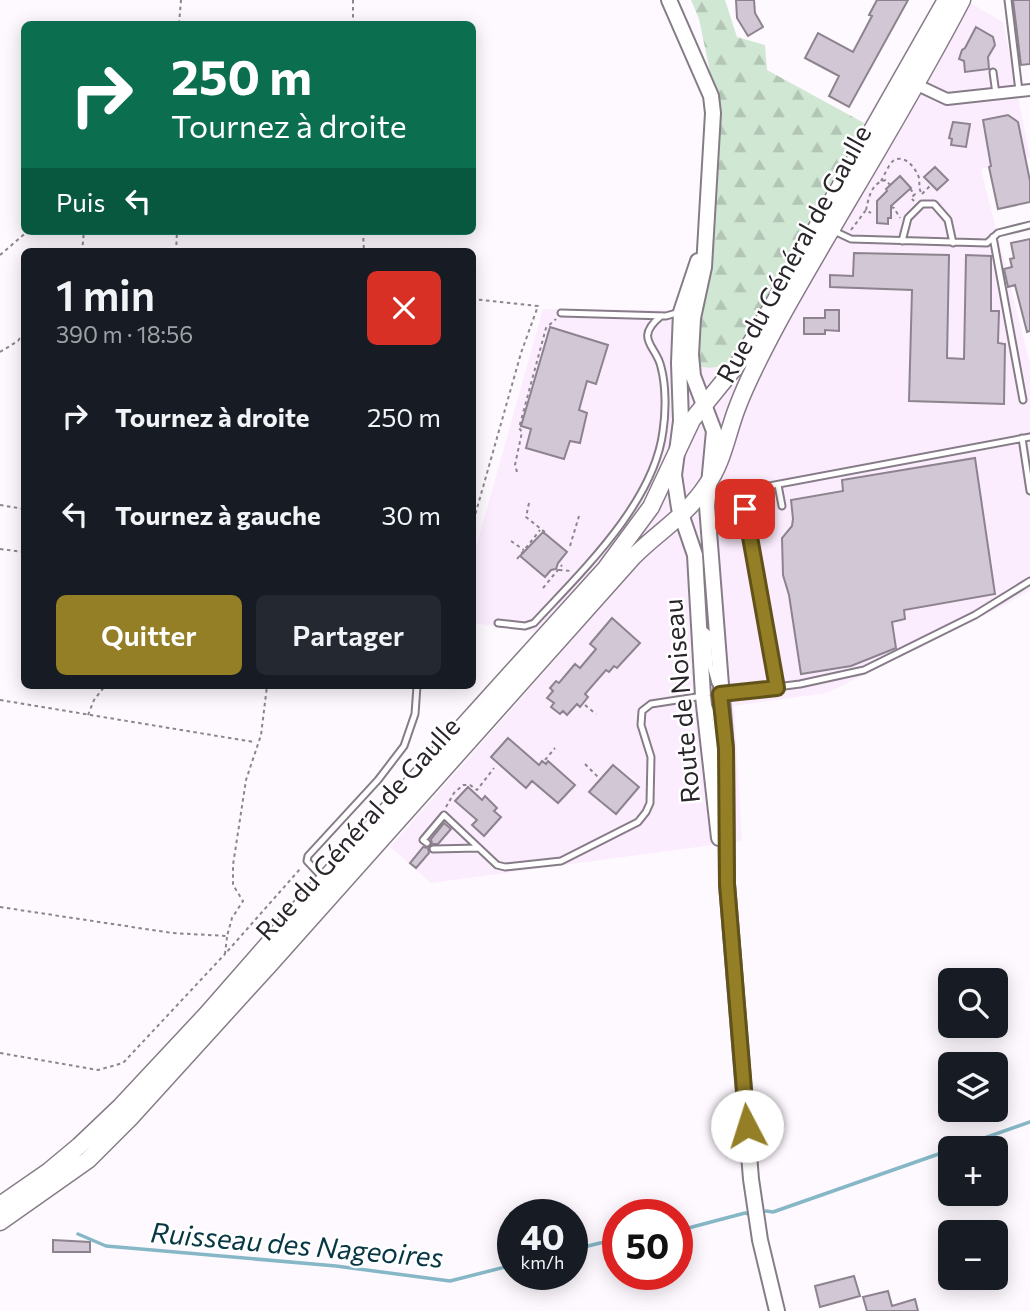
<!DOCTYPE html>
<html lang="fr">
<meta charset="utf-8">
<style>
:root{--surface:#171b24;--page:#242831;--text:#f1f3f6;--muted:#9ea1a6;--accent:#947e26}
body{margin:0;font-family:Commissioner,sans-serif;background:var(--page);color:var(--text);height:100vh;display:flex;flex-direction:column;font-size:26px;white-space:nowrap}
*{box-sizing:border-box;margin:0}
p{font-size:23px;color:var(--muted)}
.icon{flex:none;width:38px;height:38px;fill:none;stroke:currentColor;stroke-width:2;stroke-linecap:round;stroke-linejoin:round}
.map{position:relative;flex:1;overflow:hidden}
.side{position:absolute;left:21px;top:248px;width:455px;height:441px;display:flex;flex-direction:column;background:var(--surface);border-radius:10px;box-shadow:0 4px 18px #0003}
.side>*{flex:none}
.top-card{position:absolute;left:21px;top:21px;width:455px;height:214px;border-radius:10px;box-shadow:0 4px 18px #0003;background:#0b6e4f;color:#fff;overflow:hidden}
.fabs{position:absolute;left:938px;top:968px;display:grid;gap:14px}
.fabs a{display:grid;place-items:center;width:70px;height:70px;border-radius:10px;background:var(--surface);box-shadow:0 4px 18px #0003;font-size:35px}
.speed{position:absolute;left:497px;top:1199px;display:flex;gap:14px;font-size:35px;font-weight:700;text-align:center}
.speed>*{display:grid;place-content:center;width:91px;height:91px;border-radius:50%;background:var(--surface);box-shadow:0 4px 18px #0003;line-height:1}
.speed small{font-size:18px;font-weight:400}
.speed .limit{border:10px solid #d22;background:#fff;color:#111}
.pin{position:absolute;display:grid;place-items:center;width:60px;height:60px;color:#fff;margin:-30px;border-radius:14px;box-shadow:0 4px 10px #0006}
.me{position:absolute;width:77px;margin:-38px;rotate:355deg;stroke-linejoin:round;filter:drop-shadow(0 0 5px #0008)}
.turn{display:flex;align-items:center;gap:24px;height:147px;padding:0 35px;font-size:32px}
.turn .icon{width:91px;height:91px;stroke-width:2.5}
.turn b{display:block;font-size:49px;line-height:60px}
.then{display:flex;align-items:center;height:66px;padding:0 35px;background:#0003;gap:14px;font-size:26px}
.round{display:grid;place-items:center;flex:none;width:74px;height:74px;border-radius:10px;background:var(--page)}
.summary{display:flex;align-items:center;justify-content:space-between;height:119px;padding:0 35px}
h1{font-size:42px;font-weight:600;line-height:52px}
.primary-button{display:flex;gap:14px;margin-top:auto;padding:14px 35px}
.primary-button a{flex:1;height:80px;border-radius:10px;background:var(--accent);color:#fff;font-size:28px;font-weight:600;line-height:80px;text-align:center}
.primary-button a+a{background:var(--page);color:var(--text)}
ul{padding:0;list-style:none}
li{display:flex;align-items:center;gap:21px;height:98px;padding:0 35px}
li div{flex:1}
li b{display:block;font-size:26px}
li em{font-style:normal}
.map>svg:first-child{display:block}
</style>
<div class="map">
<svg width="1030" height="1311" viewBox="0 0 1030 1311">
<defs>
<pattern id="forest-firs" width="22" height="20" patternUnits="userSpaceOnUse" patternTransform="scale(1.75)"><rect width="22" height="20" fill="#d0e7d4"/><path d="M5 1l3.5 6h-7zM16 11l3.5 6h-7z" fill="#b3c6b6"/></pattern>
</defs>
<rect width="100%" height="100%" fill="#fef9ff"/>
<path fill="#fbedfd" d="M 935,0 L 965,0 L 1003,22 L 1030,157 L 981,169 L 1030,364 L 1030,590 L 1005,605 L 827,693 L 734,706 L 742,841 L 431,883 L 390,847 L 560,654 L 536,632 L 473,623 L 473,558 L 543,309 L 672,310 L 697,321 L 742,345 L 864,123 Z"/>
<path fill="url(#forest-firs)" d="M 691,0 L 725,0 L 737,37 L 765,45 L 767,70 L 864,123 L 742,345 C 728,361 722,372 699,366 L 695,351 L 719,115 L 699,19 Z"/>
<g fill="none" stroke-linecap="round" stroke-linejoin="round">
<path stroke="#85b7c6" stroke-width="3.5" d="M 956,1148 L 1030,1122
M 766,1211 L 773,1212 L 950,1150
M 677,1231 L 745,1213 L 749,1214
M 78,1234 L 106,1246 L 336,1266 L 450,1281 L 513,1265
M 572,1250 L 600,1243 L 618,1241"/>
</g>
<path fill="#d2c7d4" stroke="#8d838f" stroke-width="2" d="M 736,0 L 754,0 L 755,13 L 763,27 L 748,36 L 737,18 Z
M 877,0 L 908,0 L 849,107 L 829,96 L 839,76 L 805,58 L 818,33 L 853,52 L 872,16 L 869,15 Z
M 1013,0 L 1030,0 L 1030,64 L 1021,65 Z
M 976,27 L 993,37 L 995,45 L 988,57 L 989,69 L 965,72 L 964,61 L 959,59 L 962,50 L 965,48 Z
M 1008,115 L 1018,122 L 1030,181 L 1030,202 L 998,209 L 989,167 L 991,166 L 983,120 Z
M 953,122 L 970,124 L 966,147 L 951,145 L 952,139 L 949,138 Z
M 935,167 L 948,180 L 937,190 L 924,177 Z
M 900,176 L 911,188 L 891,206 L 891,218 L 888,218 L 888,224 L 877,223 L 877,201 L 887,191 L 886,189 Z
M 1030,239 L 1030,331 L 1027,332 L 1015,285 L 1008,287 L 1004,269 L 1012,267 L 1010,259 L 1014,258 L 1011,243 Z
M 854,253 L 949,255 L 947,358 L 964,359 L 966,255 L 991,256 L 991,311 L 999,311 L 998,343 L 1005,344 L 1004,404 L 909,401 L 912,290 L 830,287 L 830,275 L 853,276 Z
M 825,310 L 839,310 L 839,331 L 825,330 L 825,334 L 804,334 L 804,318 L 825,318 Z
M 550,327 L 608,345 L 596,384 L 587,381 L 579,410 L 587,413 L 580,443 L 570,441 L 564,459 L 526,448 L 531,429 L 521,426 Z
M 975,458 L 995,594 L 904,610 L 905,619 L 892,622 L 896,648 L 851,666 L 801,674 L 789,595 L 783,575 L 782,538 L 792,526 L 793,519 L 791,500 L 843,491 L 842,480 Z
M 543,532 L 567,552 L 558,563 L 556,569 L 551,570 L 545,577 L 520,556 Z
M 612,618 L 640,643 L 617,668 L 614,666 L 609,672 L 606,670 L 585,694 L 588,697 L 580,707 L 577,704 L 567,715 L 563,711 L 560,714 L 551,707 L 554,703 L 547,698 L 553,691 L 550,688 L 556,681 L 559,683 L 575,664 L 580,668 L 596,649 L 590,644 Z
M 508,738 L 539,765 L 542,761 L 546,764 L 548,761 L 575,785 L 558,803 L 532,781 L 526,788 L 491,757 Z
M 613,765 L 639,787 L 616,814 L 589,792 Z
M 468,787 L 482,800 L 485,796 L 497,808 L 494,811 L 501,817 L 484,836 L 472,825 L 477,820 L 455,801 Z
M 444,823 L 451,829 L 438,844 L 432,844 L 431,839 Z
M 423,847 L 428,848 L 429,853 L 416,868 L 410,863 Z
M 53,1240 L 90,1242 L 90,1252 L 53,1252 Z
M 854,1276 L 860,1296 L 820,1307 L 815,1286 Z
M 888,1291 L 892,1306 L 915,1299 L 918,1311 L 867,1311 L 863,1297 Z"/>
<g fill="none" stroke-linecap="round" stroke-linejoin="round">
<g stroke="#867c87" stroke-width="9">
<path id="service" d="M 1008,0 L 1019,91
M 993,72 L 996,94
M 834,231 L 851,239 L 987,243 L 998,233 L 1030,225
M 993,237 L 1023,400
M 902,241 L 908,218 L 922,204 L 934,204 L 948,220 L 953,243
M 561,313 L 666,316 L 680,312
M 1022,438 L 1030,491
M 778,485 L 782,506
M 710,497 L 1030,437
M 745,509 L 777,688
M 498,623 L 525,626 L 534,623 C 582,571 654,503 663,431 C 666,412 666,385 661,367 C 657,346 633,339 661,316
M 701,627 L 708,633 L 710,665 L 715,683
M 722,694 L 800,684 L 864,670 L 975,615 L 1030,581
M 709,707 L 715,719 L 719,764 L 722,768
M 427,843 L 423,840 L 444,815 L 497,865 L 505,867 L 561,861 L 638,822 L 646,812 L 650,803 L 651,757 L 641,725 L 642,711 L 651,704 L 703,696
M 433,849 L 479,848
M 322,877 L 307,861 L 308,856 L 378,780 L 404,746 L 415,714 L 417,686"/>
</g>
<g stroke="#867c87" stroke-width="14">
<path id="minor" d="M 911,82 L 947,99 L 1030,90"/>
</g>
<g stroke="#867c87" stroke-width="18">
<path id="secondary" d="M 669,0 L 711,96 L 713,113 L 704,267 L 693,318 L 691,355 L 693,376 L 714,431 L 707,506 L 726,749 L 727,884 L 751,1179 L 760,1240 L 777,1311
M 698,261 L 681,312 L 679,363 L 681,421 L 674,475 L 679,508 L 695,555 L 703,696 L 719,838"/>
</g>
<g stroke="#867c87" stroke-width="19">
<path id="primary" d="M 0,1205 L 49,1171 L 79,1146 L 120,1107 L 206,1015 L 325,879 L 606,568 L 651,507 L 692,420 L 740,361 L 754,338 L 946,0
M 0,1222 L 88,1160 L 130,1118 L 270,964 L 634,556 C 658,532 687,515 706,486 C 723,463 727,434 737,408 C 749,376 765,347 781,317 C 840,211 906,108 962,0"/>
</g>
<path stroke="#8a868b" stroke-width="2" stroke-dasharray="3.5 3.5" stroke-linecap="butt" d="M 353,0 L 353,24
M 179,24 L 181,0
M 881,181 C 884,176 889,164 893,161 C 904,153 916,168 919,178 C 920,185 918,188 922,194
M 910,189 L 915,194 L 911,198 L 914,201
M 922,194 L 931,185
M 891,207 L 894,208 L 900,218
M 866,210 C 869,197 871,183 886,180 L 890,185
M 851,230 L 866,210 L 871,213
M 363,231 L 364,252
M 82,252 L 84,231
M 176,252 L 177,231
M 0,255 L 28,231
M 472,299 L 538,306 L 521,353 L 472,526
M 0,352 L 18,341 L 24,332
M 517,472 L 515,465 L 522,432 L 519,428 L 546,328 L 556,319
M 529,503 L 526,517 L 546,533
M 0,505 L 24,509
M 511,541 L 524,550
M 570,546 L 579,516
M 0,549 L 24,552
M 517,559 L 540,530
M 559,570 L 571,571
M 543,588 L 562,565
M 0,700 L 254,742
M 585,705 L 596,714
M 88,715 L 94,700 L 105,686
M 545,760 L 555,748
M 585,764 L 601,780
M 446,807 L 454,793 L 463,785 L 470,785 L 477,790 L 494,768
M 0,907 L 172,933 L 227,936 L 232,918 L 243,901 L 233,885 L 233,865 L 246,780 L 261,735 L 267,686
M 227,937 L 225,954 L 300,869
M 0,1053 L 98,1070 L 123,1063 L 225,954"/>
<use href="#service" stroke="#fff" stroke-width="5"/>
<use href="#minor" stroke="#fff" stroke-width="10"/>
<use href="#secondary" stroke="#fff" stroke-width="14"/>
<use href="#primary" stroke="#fff" stroke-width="16"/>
</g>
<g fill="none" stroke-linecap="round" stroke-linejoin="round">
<g stroke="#605219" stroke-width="18">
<path id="route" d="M 745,509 L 777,688 L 720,694 L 726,749 L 727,884 L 747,1126"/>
</g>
<use href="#route" stroke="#947e26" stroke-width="12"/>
</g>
<g text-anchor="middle" stroke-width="5" stroke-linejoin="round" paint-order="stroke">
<g font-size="26" fill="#29252a" stroke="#fff">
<text transform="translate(794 254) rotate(-61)" y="9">Rue du Général de Gaulle</text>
<text transform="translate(682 701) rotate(-95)" y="9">Route de Noiseau</text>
<text transform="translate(358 829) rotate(-48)" y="9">Rue du Général de Gaulle</text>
</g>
<g font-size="28" font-style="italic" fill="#063743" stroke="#fff">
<text transform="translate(297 1245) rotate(5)" y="10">Ruisseau des Nageoires</text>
</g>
</g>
</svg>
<div class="fabs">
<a><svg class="icon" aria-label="search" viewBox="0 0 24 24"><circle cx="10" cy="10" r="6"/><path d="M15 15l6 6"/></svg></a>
<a><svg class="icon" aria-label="layers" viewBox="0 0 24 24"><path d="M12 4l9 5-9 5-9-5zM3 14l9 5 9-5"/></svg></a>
<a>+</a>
<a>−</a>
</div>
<div class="speed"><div>40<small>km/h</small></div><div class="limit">50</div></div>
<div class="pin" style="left:745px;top:509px;background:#d93025"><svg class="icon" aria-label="arrive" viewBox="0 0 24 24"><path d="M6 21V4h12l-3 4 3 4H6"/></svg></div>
<svg class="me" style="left:747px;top:1126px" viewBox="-20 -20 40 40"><circle r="19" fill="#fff"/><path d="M0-13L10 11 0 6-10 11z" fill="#947e26"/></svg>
<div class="top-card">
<div class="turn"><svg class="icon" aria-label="right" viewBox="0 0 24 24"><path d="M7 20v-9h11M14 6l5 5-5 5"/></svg><div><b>250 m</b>Tournez à droite</div></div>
<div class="then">Puis<svg class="icon" aria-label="left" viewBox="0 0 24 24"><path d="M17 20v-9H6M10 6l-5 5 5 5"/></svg></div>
</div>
<section class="side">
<div class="summary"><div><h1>1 min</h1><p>390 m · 18:56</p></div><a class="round" style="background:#d93025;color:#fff"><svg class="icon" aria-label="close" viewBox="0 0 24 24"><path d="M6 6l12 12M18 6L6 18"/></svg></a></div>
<ul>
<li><svg class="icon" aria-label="right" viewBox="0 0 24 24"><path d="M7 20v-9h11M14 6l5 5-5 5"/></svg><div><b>Tournez à droite</b></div><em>250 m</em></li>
<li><svg class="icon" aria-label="left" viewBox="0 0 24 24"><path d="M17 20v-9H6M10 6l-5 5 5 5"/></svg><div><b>Tournez à gauche</b></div><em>30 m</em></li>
</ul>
<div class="primary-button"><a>Quitter</a><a>Partager</a></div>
</section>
</div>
